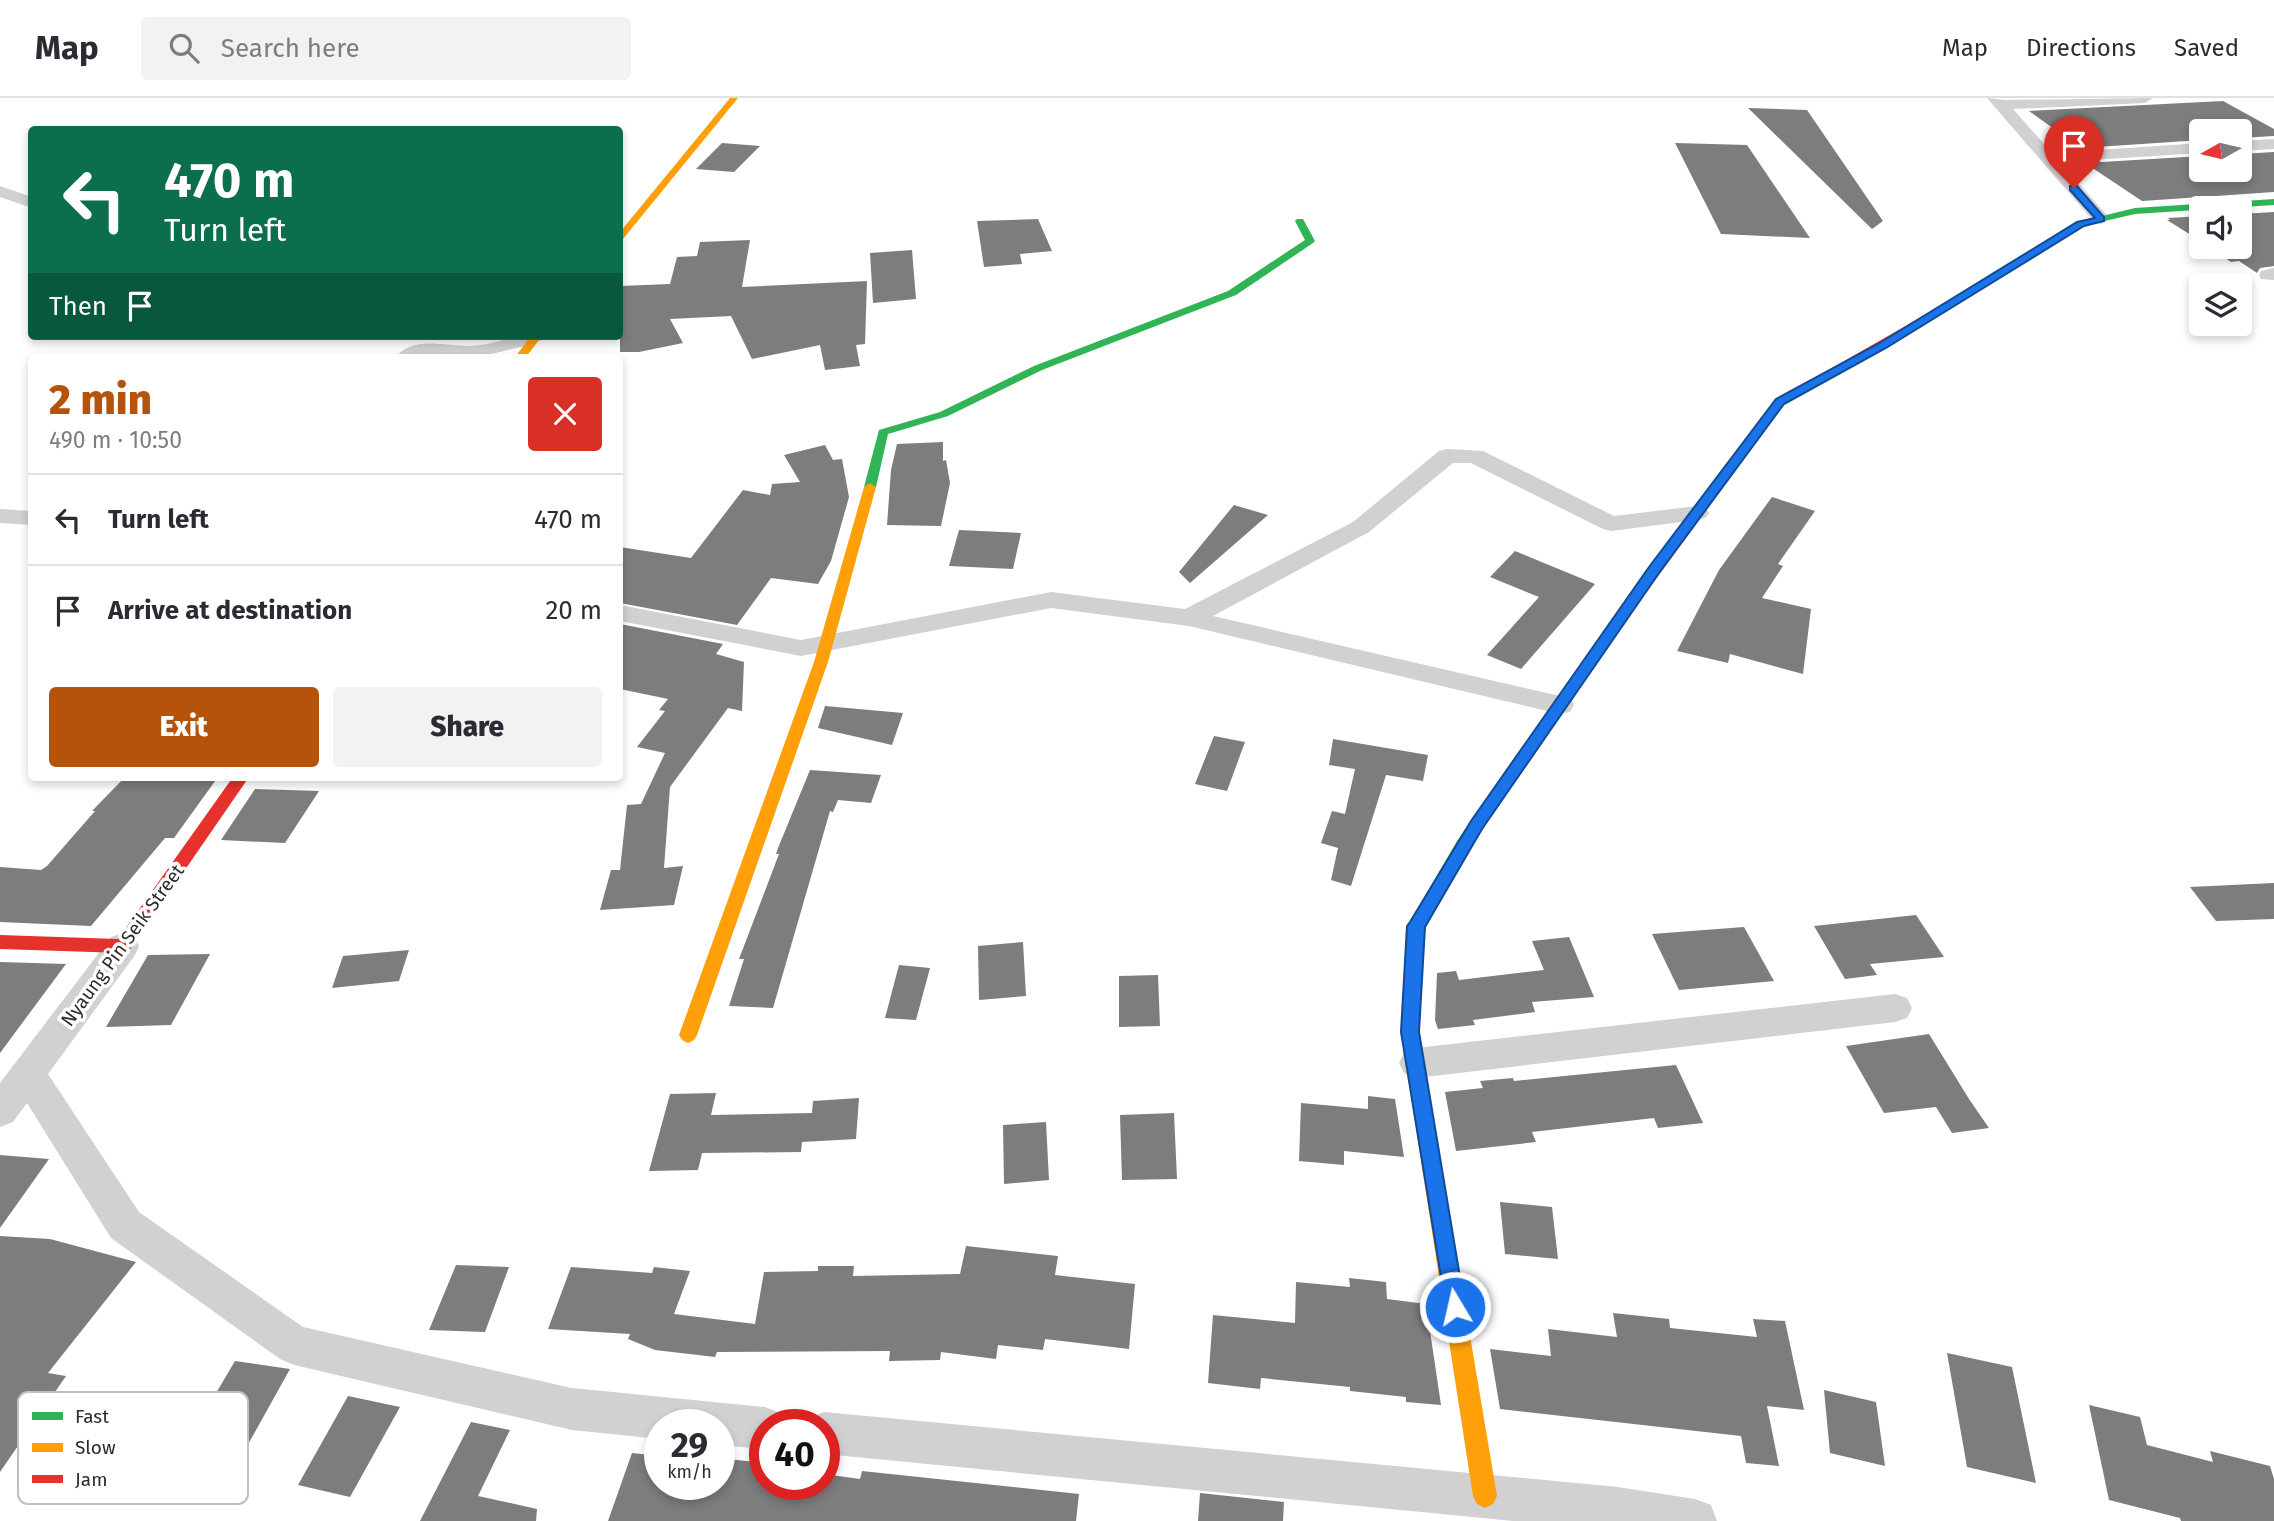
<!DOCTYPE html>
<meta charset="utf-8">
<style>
:root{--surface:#fff;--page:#f2f2f3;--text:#2b2b33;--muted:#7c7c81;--line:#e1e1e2;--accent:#b45309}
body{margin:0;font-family:"Fira Sans",sans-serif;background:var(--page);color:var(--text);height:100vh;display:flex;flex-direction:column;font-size:26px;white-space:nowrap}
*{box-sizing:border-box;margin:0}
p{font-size:23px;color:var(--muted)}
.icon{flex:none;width:38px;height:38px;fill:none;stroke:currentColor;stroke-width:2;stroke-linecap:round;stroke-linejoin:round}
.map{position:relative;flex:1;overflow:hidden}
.details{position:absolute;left:28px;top:256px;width:595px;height:427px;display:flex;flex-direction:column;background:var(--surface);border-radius:7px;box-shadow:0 4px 10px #0003}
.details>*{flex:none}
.hud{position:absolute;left:28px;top:28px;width:595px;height:214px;border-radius:7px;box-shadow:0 4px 10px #0003;background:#0b6e4f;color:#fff;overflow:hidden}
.needle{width:46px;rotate:262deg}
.fabs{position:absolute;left:2189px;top:21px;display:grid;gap:14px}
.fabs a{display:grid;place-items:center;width:63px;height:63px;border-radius:7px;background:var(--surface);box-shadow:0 4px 10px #0003;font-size:35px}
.speed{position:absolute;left:644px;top:1311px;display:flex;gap:14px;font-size:35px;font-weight:700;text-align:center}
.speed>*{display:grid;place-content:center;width:91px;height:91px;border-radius:50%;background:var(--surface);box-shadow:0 4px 10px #0003;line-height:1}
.speed small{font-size:18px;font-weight:400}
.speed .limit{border:10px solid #d22;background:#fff;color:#111}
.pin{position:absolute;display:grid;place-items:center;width:60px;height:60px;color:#fff;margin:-72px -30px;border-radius:50% 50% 50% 0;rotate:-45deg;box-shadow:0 0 7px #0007}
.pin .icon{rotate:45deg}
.me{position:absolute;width:77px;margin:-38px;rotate:351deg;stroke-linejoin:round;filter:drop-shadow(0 0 5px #0008)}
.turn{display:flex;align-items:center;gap:24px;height:147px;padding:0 21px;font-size:32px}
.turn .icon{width:91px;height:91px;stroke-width:2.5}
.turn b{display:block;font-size:49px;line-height:60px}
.then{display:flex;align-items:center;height:66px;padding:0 21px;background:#0003;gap:14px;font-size:26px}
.round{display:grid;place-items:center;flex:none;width:74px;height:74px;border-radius:7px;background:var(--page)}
.overview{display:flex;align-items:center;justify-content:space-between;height:119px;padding:0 21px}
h1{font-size:42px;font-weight:800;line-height:52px;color:var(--accent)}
.primary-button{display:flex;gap:14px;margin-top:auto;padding:14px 21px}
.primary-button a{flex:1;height:80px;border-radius:7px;background:var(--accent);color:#fff;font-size:28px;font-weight:800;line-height:80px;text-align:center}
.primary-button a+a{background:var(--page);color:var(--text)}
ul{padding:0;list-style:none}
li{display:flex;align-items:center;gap:21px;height:91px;padding:0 21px;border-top:2px solid var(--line)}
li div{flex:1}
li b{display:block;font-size:26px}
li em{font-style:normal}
header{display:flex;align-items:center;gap:42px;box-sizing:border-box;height:98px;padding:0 35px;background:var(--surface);border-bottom:2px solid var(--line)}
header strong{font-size:33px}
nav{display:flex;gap:38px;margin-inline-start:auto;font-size:24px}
.search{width:490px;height:63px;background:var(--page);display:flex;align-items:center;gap:18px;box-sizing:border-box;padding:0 24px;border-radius:7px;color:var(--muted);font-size:26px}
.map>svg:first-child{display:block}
</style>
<header>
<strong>Map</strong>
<div class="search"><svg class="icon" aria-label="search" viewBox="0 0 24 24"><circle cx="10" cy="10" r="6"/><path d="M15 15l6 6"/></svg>Search here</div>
<nav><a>Map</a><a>Directions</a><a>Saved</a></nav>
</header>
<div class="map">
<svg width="2274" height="1423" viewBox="0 0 2274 1423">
<rect width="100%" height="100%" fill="#fff"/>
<path fill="#7d7d7d" d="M 2223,3 L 2274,31 L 2274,38 L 2240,40 L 2240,33 L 2202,33 L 2202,42 L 2081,50 L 2029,13 Z
M 1748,10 L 1807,12 L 1883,123 L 1872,131 Z
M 722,45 L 760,48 L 734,74 L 696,71 Z
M 1675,45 L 1747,47 L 1810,140 L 1721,136 Z
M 2274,54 L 2274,94 L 2142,103 L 2085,65 L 2202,58 L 2202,72 L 2240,72 L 2240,56 Z
M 2274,114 L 2274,168 L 2260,170 L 2257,175 L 2239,163 L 2231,164 L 2208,149 L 2240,149 L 2240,116 Z
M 2202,118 L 2202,144 L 2167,122 L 2170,122 L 2168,120 Z
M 1038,121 L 1052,153 L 1020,156 L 1022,166 L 984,169 L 977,123 Z
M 750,142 L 742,189 L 867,183 L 865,246 L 856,247 L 860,268 L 825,272 L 820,247 L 752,261 L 731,218 L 670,221 L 683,245 L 639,254 L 620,254 L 620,188 L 670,186 L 677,159 L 697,158 L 700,144 Z
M 912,152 L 916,201 L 873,205 L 870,155 Z
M 943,344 L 943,363 L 946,362 L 950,385 L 941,428 L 887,427 L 891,372 L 897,346 Z
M 825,347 L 833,362 L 842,361 L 849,399 L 831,463 L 818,486 L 771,480 L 737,527 L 620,505 L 620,449 L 691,460 L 743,392 L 770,397 L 772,386 L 800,384 L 784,357 Z
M 1772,399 L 1815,413 L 1778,466 L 1783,468 L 1762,500 L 1811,511 L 1803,576 L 1730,556 L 1728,565 L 1677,553 L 1719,472 Z
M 1234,407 L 1268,417 L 1190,485 L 1179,474 Z
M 959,432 L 1021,435 L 1013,471 L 949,468 Z
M 1515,453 L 1595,486 L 1521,571 L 1487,557 L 1539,499 L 1490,479 Z
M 620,526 L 723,546 L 716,556 L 744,564 L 742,613 L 728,610 L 670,689 L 664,770 L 683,768 L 674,807 L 600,812 L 611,772 L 620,772 L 627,707 L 641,706 L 665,655 L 637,649 L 665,613 L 659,612 L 668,601 L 620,591 Z
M 825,608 L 903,615 L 892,647 L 818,630 Z
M 1214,638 L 1245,644 L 1227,693 L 1195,686 Z
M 1333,641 L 1428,657 L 1423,683 L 1386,677 L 1351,788 L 1331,782 L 1338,750 L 1321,745 L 1332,713 L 1345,716 L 1355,671 L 1329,667 Z
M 810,672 L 881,677 L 871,705 L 838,702 L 833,714 L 830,713 L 773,910 L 729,908 L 744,861 L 739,861 L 779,756 L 776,756 L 778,750 Z
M 125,679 L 218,679 L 174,740 L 165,740 L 91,828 L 0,824 L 0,769 L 41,772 L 47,768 L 95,713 L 92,713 Z
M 255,691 L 319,693 L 285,745 L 221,742 Z
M 2274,785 L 2274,821 L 2216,823 L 2190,789 Z
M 1916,817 L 1944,859 L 1870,866 L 1877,877 L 1845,881 L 1814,828 Z
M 1744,829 L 1774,883 L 1679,892 L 1652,836 Z
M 1569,839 L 1594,899 L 1532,904 L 1535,914 L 1473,922 L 1475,927 L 1438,931 L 1435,922 L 1437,875 L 1456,873 L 1459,882 L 1544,872 L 1532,843 Z
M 1023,844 L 1026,898 L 979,902 L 978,848 Z
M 409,852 L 399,883 L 332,890 L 343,858 Z
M 210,856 L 171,927 L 106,929 L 148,857 Z
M 0,864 L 66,866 L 0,955 Z
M 899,867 L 930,870 L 916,922 L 885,920 Z
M 1158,877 L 1160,928 L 1119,929 L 1119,878 Z
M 1929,936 L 1969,1001 L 1989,1030 L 1952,1035 L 1936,1009 L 1884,1015 L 1846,948 Z
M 1676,967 L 1703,1025 L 1658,1030 L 1654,1020 L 1584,1028 L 1532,1034 L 1536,1044 L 1456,1053 L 1445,994 L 1483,990 L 1480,983 L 1513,980 L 1514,983 Z
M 716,995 L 711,1017 L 812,1015 L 813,1003 L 859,1000 L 856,1041 L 802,1044 L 801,1054 L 702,1055 L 698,1072 L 649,1073 L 670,996 Z
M 1368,998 L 1395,1001 L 1404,1059 L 1344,1053 L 1344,1067 L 1299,1063 L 1301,1005 L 1368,1011 Z
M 1174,1015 L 1177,1081 L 1122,1082 L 1120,1017 Z
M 1046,1024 L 1049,1082 L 1004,1086 L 1003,1027 Z
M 0,1057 L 49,1061 L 0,1130 Z
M 1500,1104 L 1552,1109 L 1558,1161 L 1505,1156 Z
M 0,1138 L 50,1141 L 136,1164 L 48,1275 L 66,1278 L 0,1374 Z
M 966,1148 L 1058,1158 L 1055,1177 L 1135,1186 L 1129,1251 L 1045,1241 L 1043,1252 L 998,1247 L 996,1261 L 941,1254 L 940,1262 L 889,1263 L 890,1253 L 717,1254 L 715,1259 L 655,1252 L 628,1241 L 630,1236 L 548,1231 L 571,1169 L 652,1175 L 654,1169 L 690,1173 L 674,1216 L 755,1226 L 764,1174 L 818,1173 L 818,1168 L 854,1168 L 853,1178 L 960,1176 Z
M 456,1167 L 509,1169 L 485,1234 L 429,1232 Z
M 1349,1180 L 1386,1184 L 1387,1201 L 1426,1206 L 1441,1307 L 1406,1304 L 1406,1299 L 1350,1293 L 1350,1289 L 1261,1280 L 1260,1291 L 1208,1285 L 1213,1217 L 1295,1225 L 1296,1184 L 1350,1189 Z
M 1613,1215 L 1669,1221 L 1670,1230 L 1757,1239 L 1753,1221 L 1785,1223 L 1804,1312 L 1767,1308 L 1779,1368 L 1746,1365 L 1741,1338 L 1500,1311 L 1490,1251 L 1551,1258 L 1548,1231 L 1617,1239 Z
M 1947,1255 L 2012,1269 L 2036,1385 L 1967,1369 Z
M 235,1263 L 290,1271 L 246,1350 L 189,1341 Z
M 1824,1292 L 1876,1304 L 1885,1368 L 1830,1355 Z
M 348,1298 L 400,1309 L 350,1399 L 298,1387 Z
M 2089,1307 L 2140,1319 L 2147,1347 L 2213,1364 L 2210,1353 L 2270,1368 L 2274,1381 L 2274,1423 L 2181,1423 L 2180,1420 L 2109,1402 Z
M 471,1324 L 510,1332 L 478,1398 L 537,1411 L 536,1423 L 420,1423 Z
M 632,1355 L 660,1358 L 660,1386 L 719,1386 L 719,1360 L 765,1365 L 765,1386 L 824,1386 L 824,1376 L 860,1381 L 862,1373 L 1079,1396 L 1076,1423 L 608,1423 Z
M 1200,1395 L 1284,1404 L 1283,1423 L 1198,1423 Z"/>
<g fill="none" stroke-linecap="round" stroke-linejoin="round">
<path fill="#d1d1d1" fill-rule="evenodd" d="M 1987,0 L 2005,2 L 2153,0 L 2145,5 L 2013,11 L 2052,55 L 2202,45 L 2202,55 L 2060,64 L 2110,121 L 2101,126 L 2095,125 Z
M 2274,41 L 2274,51 L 2240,53 L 2240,43 Z
M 0,88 L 32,99 L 32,110 L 0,99 Z
M 2274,170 L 2274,182 L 2261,181 L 2259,177 L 2261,173 Z
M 515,238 L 545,238 L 542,242 L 524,248 L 479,259 L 396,259 C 413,237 448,249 471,248 C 486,247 501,243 515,238 Z
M 1447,351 L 1483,353 L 1614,418 L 1697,408 L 1705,410 L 1709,415 L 1705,420 L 1697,422 L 1611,433 L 1603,431 L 1471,365 L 1453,365 L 1369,434 L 1213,518 L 1560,598 L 1570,600 L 1574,607 L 1570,614 L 1560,616 L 1189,528 L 1051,510 L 801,558 L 620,523 L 620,507 L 801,542 L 1051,494 L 1185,511 L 1353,424 L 1439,353 Z
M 0,411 L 32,413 L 32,427 L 0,425 Z
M 123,835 L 135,839 L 139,848 L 135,857 L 48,976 L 139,1114 L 303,1229 L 572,1290 L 765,1309 L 780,1315 L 785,1326 L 765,1326 L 765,1351 L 719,1347 L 719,1326 L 660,1326 L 660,1341 L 572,1332 L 294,1267 L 280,1261 L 111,1140 L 27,1005 L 13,1024 L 0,1029 L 0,985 L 111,839 Z
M 1895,896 L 1907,900 L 1912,910 L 1907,920 L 1895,924 L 1416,980 L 1404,975 L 1399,965 L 1404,955 L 1416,950 Z
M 824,1314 L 1618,1389 L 1695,1401 L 1711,1407 L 1717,1423 L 1513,1423 L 824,1356 L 824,1326 L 806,1326 L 809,1320 Z"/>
<path fill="#30b455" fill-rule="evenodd" d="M 2274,101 L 2274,107 L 2135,116 L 2083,128 L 1931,222 L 1922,220 L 2077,124 L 2135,110 Z
M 1297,121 L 1303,121 L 1315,143 L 1313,145 L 1236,197 L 1042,272 L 948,318 L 888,336 L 876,389 L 870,393 L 864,389 L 879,332 L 940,314 L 1034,268 L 1228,193 L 1305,142 L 1295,123 Z
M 1629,504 L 1636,508 L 1469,751 L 1422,834 L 1410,834 L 1407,829 L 1457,743 L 1624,505 Z"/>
<path fill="#ff9f0a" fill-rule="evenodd" d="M 730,0 L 738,0 L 623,141 L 620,142 L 620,134 Z
M 531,238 L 542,238 L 526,259 L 515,259 Z
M 870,385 L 876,389 L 828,564 L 697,937 L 694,942 L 688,945 L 682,942 L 679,937 L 814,564 L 864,389 Z
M 1416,822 L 1422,824 L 1425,829 L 1419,934 L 1497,1398 L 1493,1406 L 1485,1410 L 1477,1406 L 1473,1398 L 1401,934 L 1407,829 L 1410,824 Z"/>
<path fill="#e5322d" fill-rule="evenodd" d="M 1923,218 L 1932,220 L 1784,306 L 1634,511 L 1624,511 L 1622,508 L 1624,505 L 1776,302 Z
M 233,679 L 249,679 L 129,853 L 123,855 L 0,851 L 0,837 L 118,841 Z"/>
</g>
<path fill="#1a73e8" stroke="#114b97" stroke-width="2" d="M 2070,88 L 2077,88 L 2104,119 L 2104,123 L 2084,128 L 1886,250 L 1784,306 L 1659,475 L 1482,731 L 1425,829 L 1419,934 L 1465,1209 L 1462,1216 L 1455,1219 L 1447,1216 L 1401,934 L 1407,828 L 1410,824 L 1471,723 L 1649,469 L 1776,301 L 1878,246 L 2077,124 L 2095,120 L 2070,92 Z"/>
<g text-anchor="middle" stroke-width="7" stroke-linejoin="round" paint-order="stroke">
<g font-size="19" fill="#2c2c2c" stroke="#fff">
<text transform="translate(122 847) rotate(-54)" y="7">Nyaung Pin Seik Street</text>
</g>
</g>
<rect x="18" y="1294" width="230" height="112" rx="10" fill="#fff" stroke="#c0c0c0" stroke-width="2"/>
<rect x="32" y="1314" width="31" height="8" fill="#30b455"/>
<rect x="32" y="1345" width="31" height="9" fill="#ff9f0a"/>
<rect x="32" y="1377" width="31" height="8" fill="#e5322d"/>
<g font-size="19" fill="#2c2c2c">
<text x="75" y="1325">Fast</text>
<text x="75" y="1356">Slow</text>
<text x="75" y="1388">Jam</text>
</g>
</svg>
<div class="fabs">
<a><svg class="needle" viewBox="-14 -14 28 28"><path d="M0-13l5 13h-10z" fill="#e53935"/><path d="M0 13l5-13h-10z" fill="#7c7c81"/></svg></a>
<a><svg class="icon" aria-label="sound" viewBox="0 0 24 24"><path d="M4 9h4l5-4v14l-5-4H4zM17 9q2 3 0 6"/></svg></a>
<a><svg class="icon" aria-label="layers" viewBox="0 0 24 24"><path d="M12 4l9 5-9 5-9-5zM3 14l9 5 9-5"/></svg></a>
</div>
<div class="speed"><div>29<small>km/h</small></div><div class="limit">40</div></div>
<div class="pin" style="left:2074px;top:90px;background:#d93025"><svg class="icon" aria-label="arrive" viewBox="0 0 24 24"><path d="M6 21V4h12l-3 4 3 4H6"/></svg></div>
<svg class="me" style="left:1455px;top:1209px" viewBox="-20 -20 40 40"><circle r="17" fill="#1a73e8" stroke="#fff" stroke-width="3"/><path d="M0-11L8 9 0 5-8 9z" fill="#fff"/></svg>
<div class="hud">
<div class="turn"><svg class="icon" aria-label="left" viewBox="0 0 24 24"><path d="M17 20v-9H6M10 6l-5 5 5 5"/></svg><div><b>470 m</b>Turn left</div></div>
<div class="then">Then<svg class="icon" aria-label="arrive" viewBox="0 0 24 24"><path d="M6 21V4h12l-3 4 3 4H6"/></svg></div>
</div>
<section class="details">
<div class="overview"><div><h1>2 min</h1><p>490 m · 10:50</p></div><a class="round" style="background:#d93025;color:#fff"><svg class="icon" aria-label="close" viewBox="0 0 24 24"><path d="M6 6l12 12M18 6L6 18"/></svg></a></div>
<ul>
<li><svg class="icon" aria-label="left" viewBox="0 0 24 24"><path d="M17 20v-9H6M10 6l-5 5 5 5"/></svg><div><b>Turn left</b></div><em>470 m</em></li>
<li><svg class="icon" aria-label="arrive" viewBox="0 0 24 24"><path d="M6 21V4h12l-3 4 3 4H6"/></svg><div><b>Arrive at destination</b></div><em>20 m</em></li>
</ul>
<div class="primary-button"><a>Exit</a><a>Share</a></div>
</section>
</div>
